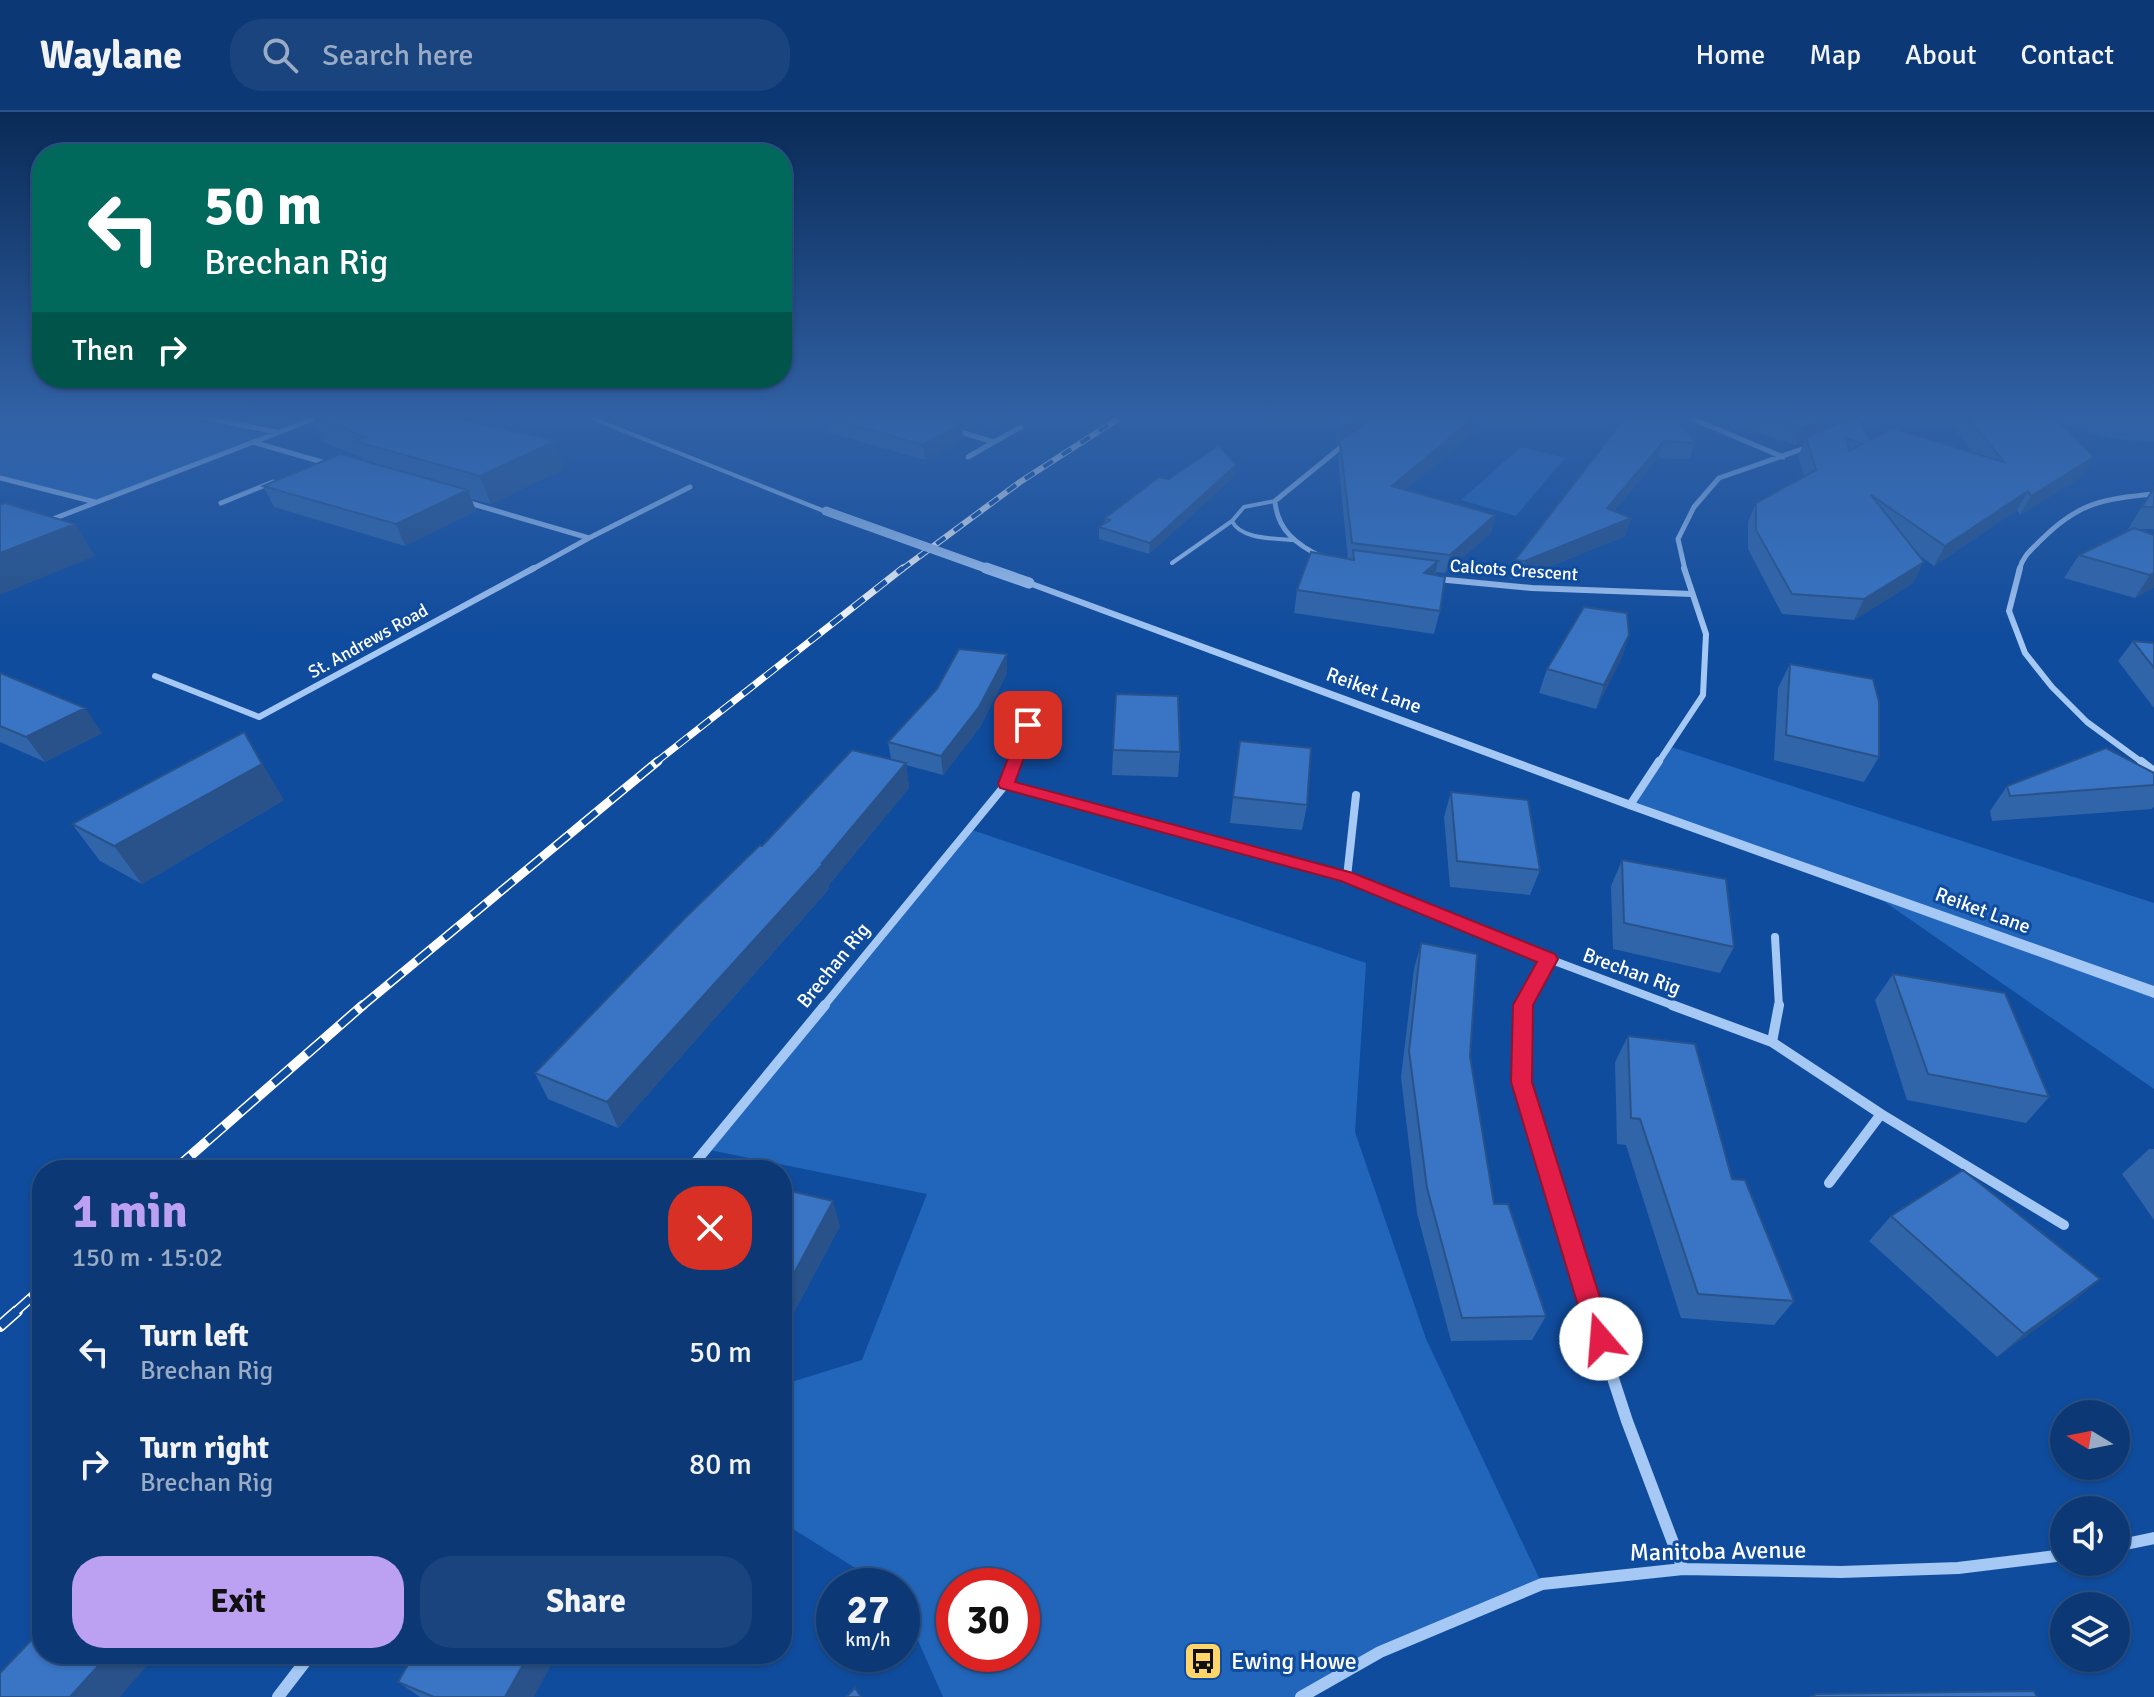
<!DOCTYPE html>
<meta charset="utf-8">
<style>
:root{--surface:#0c3976;--page:#1a447e;--text:#f1f3f6;--muted:#9aacc5;--line:#2c5388;--accent:#bca0f2}
body{margin:0;font-family:Signika,sans-serif;background:var(--page);color:var(--text);height:100vh;display:flex;flex-direction:column;font-size:30px;white-space:nowrap}
*{box-sizing:border-box;margin:0}
p{font-size:26px;color:var(--muted)}
.icon{flex:none;width:44px;height:44px;fill:none;stroke:currentColor;stroke-width:2;stroke-linecap:round;stroke-linejoin:round}
.map{position:relative;flex:1;overflow:hidden}
.side{position:absolute;left:32px;top:1048px;width:760px;height:504px;display:flex;flex-direction:column;background:var(--surface);border-radius:32px;box-shadow:0 2px 6px #0004,0 0 0 2px var(--line)}
.side>*{flex:none}
.banner{position:absolute;left:32px;top:32px;width:760px;height:244px;border-radius:32px;box-shadow:0 2px 6px #0004,0 0 0 2px var(--line);background:#00695c;color:#fff;overflow:hidden}
.needle{width:52px;rotate:280deg}
.tools{position:absolute;left:2050px;top:1288px;display:grid;gap:16px}
.tools a{display:grid;place-items:center;width:80px;height:80px;border-radius:50%;background:var(--surface);box-shadow:0 2px 6px #0004,0 0 0 2px var(--line);font-size:40px}
.speed{position:absolute;left:816px;top:1456px;display:flex;gap:16px;font-size:40px;font-weight:700;text-align:center}
.speed>*{display:grid;place-content:center;width:104px;height:104px;border-radius:50%;background:var(--surface);box-shadow:0 2px 6px #0004,0 0 0 2px var(--line);line-height:1}
.speed small{font-size:20px;font-weight:400}
.speed .limit{border:12px solid #d22;background:#fff;color:#111}
.pin{position:absolute;display:grid;place-items:center;width:68px;height:68px;color:#fff;margin:-34px;border-radius:16px;box-shadow:0 4px 12px #0006}
.me{position:absolute;width:88px;margin:-44px;rotate:342deg;stroke-linejoin:round;filter:drop-shadow(0 0 6px #0008)}
.turn{display:flex;align-items:center;gap:28px;height:168px;padding:0 40px;font-size:36px}
.turn .icon{width:104px;height:104px;stroke-width:2.5}
.turn b{display:block;font-size:56px;line-height:68px}
.then{display:flex;align-items:center;height:76px;padding:0 40px;background:#0003;gap:16px;font-size:30px}
.round{display:grid;place-items:center;flex:none;width:84px;height:84px;border-radius:32px;background:var(--page)}
.head{display:flex;align-items:center;justify-content:space-between;height:136px;padding:0 40px}
h1{font-size:48px;font-weight:800;line-height:60px;color:var(--accent)}
.primary-button{display:flex;gap:16px;margin-top:auto;padding:16px 40px}
.primary-button a{flex:1;height:92px;border-radius:32px;background:var(--accent);color:#111;font-size:32px;font-weight:800;line-height:92px;text-align:center}
.primary-button a+a{background:var(--page);color:var(--text)}
ul{padding:0;list-style:none}
li{display:flex;align-items:center;gap:24px;height:112px;padding:0 40px}
li div{flex:1}
li b{display:block;font-size:30px}
li em{font-style:normal}
header{display:flex;align-items:center;gap:48px;box-sizing:border-box;height:112px;padding:0 40px;background:var(--surface);border-bottom:2px solid var(--line)}
header strong{font-size:38px}
nav{display:flex;gap:44px;margin-inline-start:auto;font-size:28px}
.search{width:560px;height:72px;background:var(--page);display:flex;align-items:center;gap:20px;box-sizing:border-box;padding:0 28px;border-radius:32px;color:var(--muted);font-size:30px}
.map>svg:first-child{display:block}
</style>
<header>
<strong>Waylane</strong>
<div class="search"><svg class="icon" aria-label="search" viewBox="0 0 24 24"><circle cx="10" cy="10" r="6"/><path d="M15 15l6 6"/></svg>Search here</div>
<nav><a>Home</a><a>Map</a><a>About</a><a>Contact</a></nav>
</header>
<div class="map">
<svg width="2154" height="1585" viewBox="0 0 2154 1585">
<rect width="100%" height="100%" fill="#104c9d"/>
<path fill="#26b" fill-rule="evenodd" d="M 0,303 L 324,303 L 96,390 L 0,366 Z
M 2037,303 L 2154,303 L 2154,330 L 2108,326 Z
M 1521,335 L 1565,346 L 1516,404 L 1461,388 Z
M 1668,634 L 2154,791 L 2154,977 L 1885,790 L 1630,693 Z
M 969,717 L 1366,851 L 1355,1020 L 1426,1227 L 1542,1472 L 1380,1540 L 1301,1585 L 943,1585 L 902,1492 L 902,1474 L 884,1474 L 782,1410 L 782,1273 L 862,1248 L 927,1082 L 705,1037 ZM 954,1474 L 1022,1474 L 1022,1542 L 954,1542 Z"/>
<g fill="none" stroke-linecap="round" stroke-linejoin="round">
<path stroke="#a5c8f5" stroke-width="4" d="M 1232,409 C 1241,428 1275,426 1293,428
M 1172,451 L 1232,409 L 1244,395 L 1275,389"/>
<path stroke="#a5c8f5" stroke-width="5" d="M 194,303 L 276,320
M 1684,303 L 1783,345
M 1851,313 L 1864,303
M 954,318 L 994,330 L 968,345
M 253,330 L 329,352
M 994,330 L 1021,315
M 0,366 L 95,390
M 466,390 L 589,426 L 531,458
M 221,391 L 273,370
M 45,410 L 324,303
M 589,426 L 690,375
M 1322,445 C 1297,433 1277,418 1275,389 L 1346,331
M 1685,458 L 1678,427 L 1694,395 L 1719,366 L 1811,334
M 2019,458 C 2023,444 2031,438 2041,428 C 2079,390 2103,387 2154,382"/>
<path stroke="#a5c8f5" stroke-width="6" d="M 2020,456 L 2009,499 L 2025,541 L 2052,575 L 2087,610 L 2143,651
M 1437,467 L 1532,476 L 1692,482
M 155,564 L 259,605 L 534,456
M 1014,651 L 1040,584
M 1658,651 L 1703,583 L 1706,522 L 1684,456"/>
<path stroke="#a5c8f5" stroke-width="8" d="M 2141,649 L 2154,659
M 1006,672 L 1015,649
M 1630,693 L 1659,649
M 1347,765 L 1356,683
M 1775,825 L 1779,895
M 823,895 L 1006,672 L 1347,765 L 1549,847 L 1677,895
M 1523,895 L 1549,847"/>
<path stroke="#a5c8f5" stroke-width="10" d="M 1523,893 L 1521,970 L 1547,1063 L 1592,1201
M 1672,893 L 1772,930 L 1881,1002 L 2064,1113
M 1772,930 L 1779,893
M 689,1058 L 825,893
M 1829,1071 L 1881,1002"/>
<path stroke="#a5c8f5" stroke-width="12" d="M 1591,1199 L 1627,1309 L 1683,1457
M 2116,1434 L 2154,1426
M 278,1585 L 311,1542
M 1301,1585 L 1380,1540 L 1542,1472 L 1683,1457 L 1841,1460 L 1958,1456 L 2064,1443"/>
<path fill="#a5c8f5" fill-rule="evenodd" d="M 579,303 L 589,303 L 830,399 L 823,401 Z
M 1026,469 L 1032,469 L 1634,690 L 2154,874 L 2154,886 L 1626,696 L 1026,473 Z"/>
<g stroke="#fff" stroke-width="6">
<path id="rail-far4" d="M 901,458 L 1020,370 L 1124,303"/>
</g>
<g stroke="#fff" stroke-width="7">
<path id="rail-far3" d="M 655,651 L 903,456"/>
</g>
<g stroke="#fff" stroke-width="9">
<path id="rail-far2" d="M 361,895 L 658,649"/>
</g>
<g stroke="#fff" stroke-width="10">
<path id="rail-far1" d="M 174,1058 L 363,893
M 14,1201 L 42,1176"/>
</g>
<g stroke="#fff" stroke-width="12">
<path id="rail" d="M 0,1214 L 17,1199"/>
</g>
<use href="#rail-far4" stroke="#104c9d" stroke-width="4" stroke-dasharray="11" stroke-linecap="butt"/>
<use href="#rail-far3" stroke="#104c9d" stroke-width="5" stroke-dasharray="14" stroke-linecap="butt"/>
<use href="#rail-far2" stroke="#104c9d" stroke-width="6" stroke-dasharray="18" stroke-linecap="butt"/>
<use href="#rail-far1" stroke="#104c9d" stroke-width="7" stroke-dasharray="22" stroke-linecap="butt"/>
<use href="#rail" stroke="#104c9d" stroke-width="9" stroke-dasharray="28" stroke-linecap="butt"/>
<path stroke="#a5c8f5" stroke-width="9" d="M 826,399 L 991,458"/>
<path stroke="#a5c8f5" stroke-width="11" d="M 986,456 L 1029,471"/>
</g>
<path fill="#3165a9" d="M 312,303 L 564,357 L 491,392 L 471,387 L 476,399 L 405,434 L 274,395 L 263,374 L 362,349 L 361,345 L 323,330 Z
M 791,303 L 1006,303 L 977,319 L 962,316 L 963,327 L 925,348 L 828,320 L 827,312 Z
M 1335,303 L 1493,303 L 1405,378 L 1495,403 L 1491,421 L 1445,461 L 1436,460 L 1440,499 L 1434,522 L 1294,501 L 1297,478 L 1348,447 L 1338,346 L 1340,331 L 1337,333 Z
M 1582,303 L 1674,303 L 1695,331 L 1689,347 L 1658,346 L 1614,399 L 1631,406 L 1625,424 L 1520,467 L 1510,467 L 1515,448 L 1620,311 Z
M 1711,303 L 1847,303 L 1844,309 L 1870,328 L 1973,341 L 1944,303 L 2052,303 L 2094,345 L 2083,364 L 2020,403 L 2017,398 L 1934,454 L 1916,441 L 1913,471 L 1854,508 L 1782,502 L 1748,437 L 1748,410 L 1756,391 L 1804,364 L 1798,344 L 1805,329 L 1795,333 Z
M 1235,364 L 1149,442 L 1099,427 L 1099,415 L 1105,412 L 1105,406 L 1169,367 Z
M 2154,375 L 2154,417 L 2137,417 L 2154,423 L 2154,475 L 2135,486 L 2064,466 L 2079,443 L 2132,417 L 2128,417 Z
M 1629,523 L 1621,547 L 1596,597 L 1539,581 L 1547,557 Z
M 2133,529 L 2154,531 L 2154,596 L 2118,549 Z
M 1790,552 L 1879,645 L 1864,670 L 1774,648 L 1778,576 Z
M 0,561 L 102,621 L 45,650 L 0,630 Z
M 1007,561 L 980,615 L 943,663 L 906,653 L 909,676 L 828,774 L 829,777 L 618,1016 L 548,987 L 535,961 L 891,647 L 888,630 Z
M 1240,629 L 1307,693 L 1302,718 L 1230,711 Z
M 1113,638 L 1180,640 L 1178,665 L 1112,663 Z
M 2154,661 L 2154,694 L 2152,697 L 1992,709 L 1990,699 L 2007,674 Z
M 1451,680 L 1540,758 L 1530,783 L 1450,775 L 1444,705 Z
M 284,688 L 142,772 L 100,749 L 72,712 Z
M 1622,748 L 1734,835 L 1720,861 L 1613,837 L 1611,774 Z
M 1421,831 L 1470,944 L 1494,1092 L 1546,1204 L 1532,1228 L 1451,1229 L 1417,1101 L 1401,965 L 1414,857 Z
M 1893,862 L 2049,985 L 2026,1011 L 1907,988 L 1875,888 Z
M 1628,924 L 1732,1067 L 1794,1189 L 1774,1213 L 1681,1206 L 1626,1033 L 1617,1032 L 1615,950 Z
M 2149,1037 L 2154,1037 L 2154,1108 L 2122,1062 Z
M 782,1077 L 840,1114 L 793,1202 L 782,1200 Z
M 1891,1104 L 2100,1167 L 2071,1191 L 1997,1245 L 1869,1129 Z
M 398,1570 L 534,1585 L 420,1585 Z"/>
<path fill="#285289" d="M 979,303 L 1006,303 L 977,319 L 976,304 Z
M 1360,303 L 1381,303 L 1337,333 L 1339,317 Z
M 1477,303 L 1493,303 L 1388,392 L 1392,374 Z
M 1834,303 L 1847,303 L 1843,312 L 1806,325 L 1805,329 L 1795,333 L 1803,316 Z
M 962,312 L 963,327 L 925,348 L 923,333 Z
M 555,329 L 564,357 L 491,392 L 480,364 Z
M 1664,329 L 1658,346 L 1601,414 L 1607,396 Z
M 2094,345 L 2083,364 L 2020,403 L 2031,384 Z
M 1236,353 L 1235,364 L 1149,442 L 1150,431 Z
M 468,378 L 476,399 L 405,434 L 396,412 Z
M 2028,379 L 2017,398 L 1934,454 L 1945,434 Z
M 1495,403 L 1491,421 L 1445,461 L 1450,443 Z
M 1631,406 L 1625,424 L 1520,467 L 1525,449 Z
M 75,412 L 95,444 L 0,483 L 0,441 Z
M 1438,449 L 1433,472 L 1424,461 Z
M 1924,450 L 1913,471 L 1854,508 L 1864,487 Z
M 2154,461 L 2154,475 L 2135,486 L 2150,463 Z
M 1629,523 L 1621,547 L 1596,597 L 1604,573 Z
M 1007,542 L 1007,561 L 980,615 L 943,663 L 941,644 Z
M 85,596 L 102,621 L 45,650 L 26,625 Z
M 244,620 L 284,688 L 142,772 L 114,734 Z
M 906,651 L 909,676 L 828,774 L 829,777 L 618,1016 L 607,990 L 822,751 Z
M 833,1089 L 840,1114 L 793,1202 L 785,1178 Z
M 2100,1167 L 2071,1191 L 1997,1245 L 2024,1222 Z
M 109,1542 L 157,1542 L 120,1585 L 70,1585 Z
M 529,1542 L 557,1542 L 534,1585 L 505,1585 Z"/>
<path fill="#3975c4" stroke="#285289" stroke-width="2" fill-rule="evenodd" d="M 312,303 L 443,303 L 555,329 L 480,364 L 354,329 L 365,325 Z
M 830,303 L 929,303 L 962,312 L 923,333 L 826,305 Z
M 1338,303 L 1360,303 L 1339,317 Z
M 1379,303 L 1477,303 L 1392,374 L 1495,403 L 1450,443 L 1352,431 L 1340,329 Z
M 1627,303 L 1674,303 L 1695,331 L 1664,329 L 1607,396 L 1631,406 L 1525,449 L 1515,448 Z
M 1764,303 L 1834,303 L 1803,316 Z
M 1966,303 L 2052,303 L 2094,345 L 2031,384 L 2028,379 L 1945,434 L 1871,383 L 1924,450 L 1864,487 L 1792,482 L 1756,418 L 1756,391 L 1816,358 L 1806,325 L 1856,304 L 1870,328 L 1892,316 L 2004,350 ZM 1846,326 L 1863,332 L 1849,339 Z
M 1219,333 L 1236,353 L 1150,431 L 1099,415 L 1110,408 L 1105,406 L 1159,365 L 1169,367 Z
M 340,342 L 468,378 L 396,412 L 263,374 Z
M 2154,376 L 2154,395 L 2142,395 Z
M 5,391 L 75,412 L 0,441 L 0,393 Z
M 2134,416 L 2154,423 L 2154,461 L 2150,463 L 2079,443 Z
M 1353,438 L 1438,449 L 1424,461 L 1445,465 L 1440,499 L 1297,478 L 1311,440 L 1354,448 Z
M 1584,495 L 1627,501 L 1629,523 L 1604,573 L 1547,557 Z
M 2133,529 L 2154,531 L 2154,556 Z
M 959,537 L 1007,542 L 979,595 L 941,644 L 888,630 L 937,577 Z
M 1790,552 L 1873,567 L 1879,590 L 1879,645 L 1786,623 Z
M 0,561 L 85,596 L 26,625 L 0,614 Z
M 1116,582 L 1178,584 L 1180,640 L 1113,638 Z
M 244,620 L 262,652 L 114,734 L 72,712 Z
M 1240,629 L 1311,636 L 1307,693 L 1233,685 Z
M 2106,636 L 2154,661 L 2154,673 L 2010,684 L 2007,674 Z
M 852,638 L 906,651 L 822,751 L 824,751 L 607,990 L 535,961 L 684,807 L 760,733 L 762,734 Z
M 1451,680 L 1528,688 L 1540,758 L 1457,749 Z
M 1622,748 L 1726,767 L 1734,835 L 1624,811 Z
M 1421,831 L 1477,842 L 1470,944 L 1494,1092 L 1508,1092 L 1546,1204 L 1462,1206 L 1427,1076 L 1409,939 Z
M 1893,862 L 2005,881 L 2049,985 L 1928,962 Z
M 1628,924 L 1695,932 L 1732,1067 L 1745,1068 L 1794,1189 L 1698,1182 L 1640,1007 L 1631,1006 Z
M 1963,1058 L 2100,1167 L 2024,1222 L 1891,1104 Z
M 782,1077 L 833,1089 L 785,1178 L 782,1178 Z
M 42,1517 L 42,1542 L 109,1542 L 70,1585 L 0,1585 L 0,1561 Z
M 414,1542 L 529,1542 L 505,1585 L 434,1585 L 398,1570 Z
M 855,1576 L 861,1585 L 846,1585 Z
M 2034,1579 L 2037,1585 L 1810,1585 L 1816,1582 Z"/>
<linearGradient id="sky" x2="0" y2="1"><stop stop-color="#092a56"/><stop offset="0.58" stop-color="#3161a5"/><stop offset="1" stop-color="#3161a5" stop-opacity="0"/></linearGradient>
<rect width="2154" height="525" fill="url(#sky)"/>
<path fill="#e11d48" stroke="#92132f" stroke-width="2" d="M 1028,609 L 1036,613 L 1015,670 L 1353,761 L 1555,842 L 1558,847 L 1533,893 L 1532,970 L 1613,1227 L 1610,1236 L 1601,1239 L 1592,1236 L 1588,1227 L 1511,970 L 1513,893 L 1537,850 L 1341,769 L 1000,676 L 998,672 L 1021,613 Z"/>
<defs>
<g id="bus-square" transform="scale(2)"><rect x="-9" y="-9" width="18" height="18" rx="4" fill="#ffd569" stroke="#104c9d"/><path d="M-5-6H5V4H4V6H2V4H-2V6H-4V4H-5ZM-3.5-4V0h7V-4ZM-3.5 1.2v1.5H-2V1.2ZM2 1.2v1.5H3.5V1.2Z" fill="#111"/></g>
</defs>
<g fill-rule="evenodd">
<use href="#bus-square" x="1203" y="1549"/>
</g>
<g text-anchor="middle" stroke-width="6" stroke-linejoin="round" paint-order="stroke">
<g font-size="18" fill="#fff" stroke="#104c9d">
<text transform="translate(1514 458) rotate(4)" y="6">Calcots Crescent</text>
<text transform="translate(368 529) rotate(-29)" y="6">St. Andrews Road</text>
</g>
<g font-size="20" fill="#fff" stroke="#104c9d">
<text transform="translate(1374 578) rotate(20)" y="7">Reiket Lane</text>
<text transform="translate(1983 798) rotate(20)" y="7">Reiket Lane</text>
<text transform="translate(833 853) rotate(-51)" y="7">Brechan Rig</text>
<text transform="translate(1632 859) rotate(20)" y="7">Brechan Rig</text>
</g>
<g font-size="24" fill="#fff" stroke="#104c9d">
<text transform="translate(1718 1439) rotate(-1)" y="8">Manitoba Avenue</text>
</g>
<g font-size="24" fill="#fff" stroke="#104c9d" text-anchor="start">
<text x="1231" y="1557">Ewing Howe</text>
</g>
</g>
</svg>
<div class="tools">
<a><svg class="needle" viewBox="-14 -14 28 28"><path d="M0-13l5 13h-10z" fill="#e53935"/><path d="M0 13l5-13h-10z" fill="#9aacc5"/></svg></a>
<a><svg class="icon" aria-label="sound" viewBox="0 0 24 24"><path d="M4 9h4l5-4v14l-5-4H4zM17 9q2 3 0 6"/></svg></a>
<a><svg class="icon" aria-label="layers" viewBox="0 0 24 24"><path d="M12 4l9 5-9 5-9-5zM3 14l9 5 9-5"/></svg></a>
</div>
<div class="speed"><div>27<small>km/h</small></div><div class="limit">30</div></div>
<div class="pin" style="left:1028px;top:613px;background:#d93025"><svg class="icon" aria-label="arrive" viewBox="0 0 24 24"><path d="M6 21V4h12l-3 4 3 4H6"/></svg></div>
<svg class="me" style="left:1601px;top:1227px" viewBox="-20 -20 40 40"><circle r="19" fill="#fff"/><path d="M0-13L10 11 0 6-10 11z" fill="#e11d48"/></svg>
<div class="banner">
<div class="turn"><svg class="icon" aria-label="left" viewBox="0 0 24 24"><path d="M17 20v-9H6M10 6l-5 5 5 5"/></svg><div><b>50 m</b>Brechan Rig</div></div>
<div class="then">Then<svg class="icon" aria-label="right" viewBox="0 0 24 24"><path d="M7 20v-9h11M14 6l5 5-5 5"/></svg></div>
</div>
<section class="side">
<div class="head"><div><h1>1 min</h1><p>150 m · 15:02</p></div><a class="round" style="background:#d93025;color:#fff"><svg class="icon" aria-label="close" viewBox="0 0 24 24"><path d="M6 6l12 12M18 6L6 18"/></svg></a></div>
<ul>
<li><svg class="icon" aria-label="left" viewBox="0 0 24 24"><path d="M17 20v-9H6M10 6l-5 5 5 5"/></svg><div><b>Turn left</b><p>Brechan Rig</p></div><em>50 m</em></li>
<li><svg class="icon" aria-label="right" viewBox="0 0 24 24"><path d="M7 20v-9h11M14 6l5 5-5 5"/></svg><div><b>Turn right</b><p>Brechan Rig</p></div><em>80 m</em></li>
</ul>
<div class="primary-button"><a>Exit</a><a>Share</a></div>
</section>
</div>
